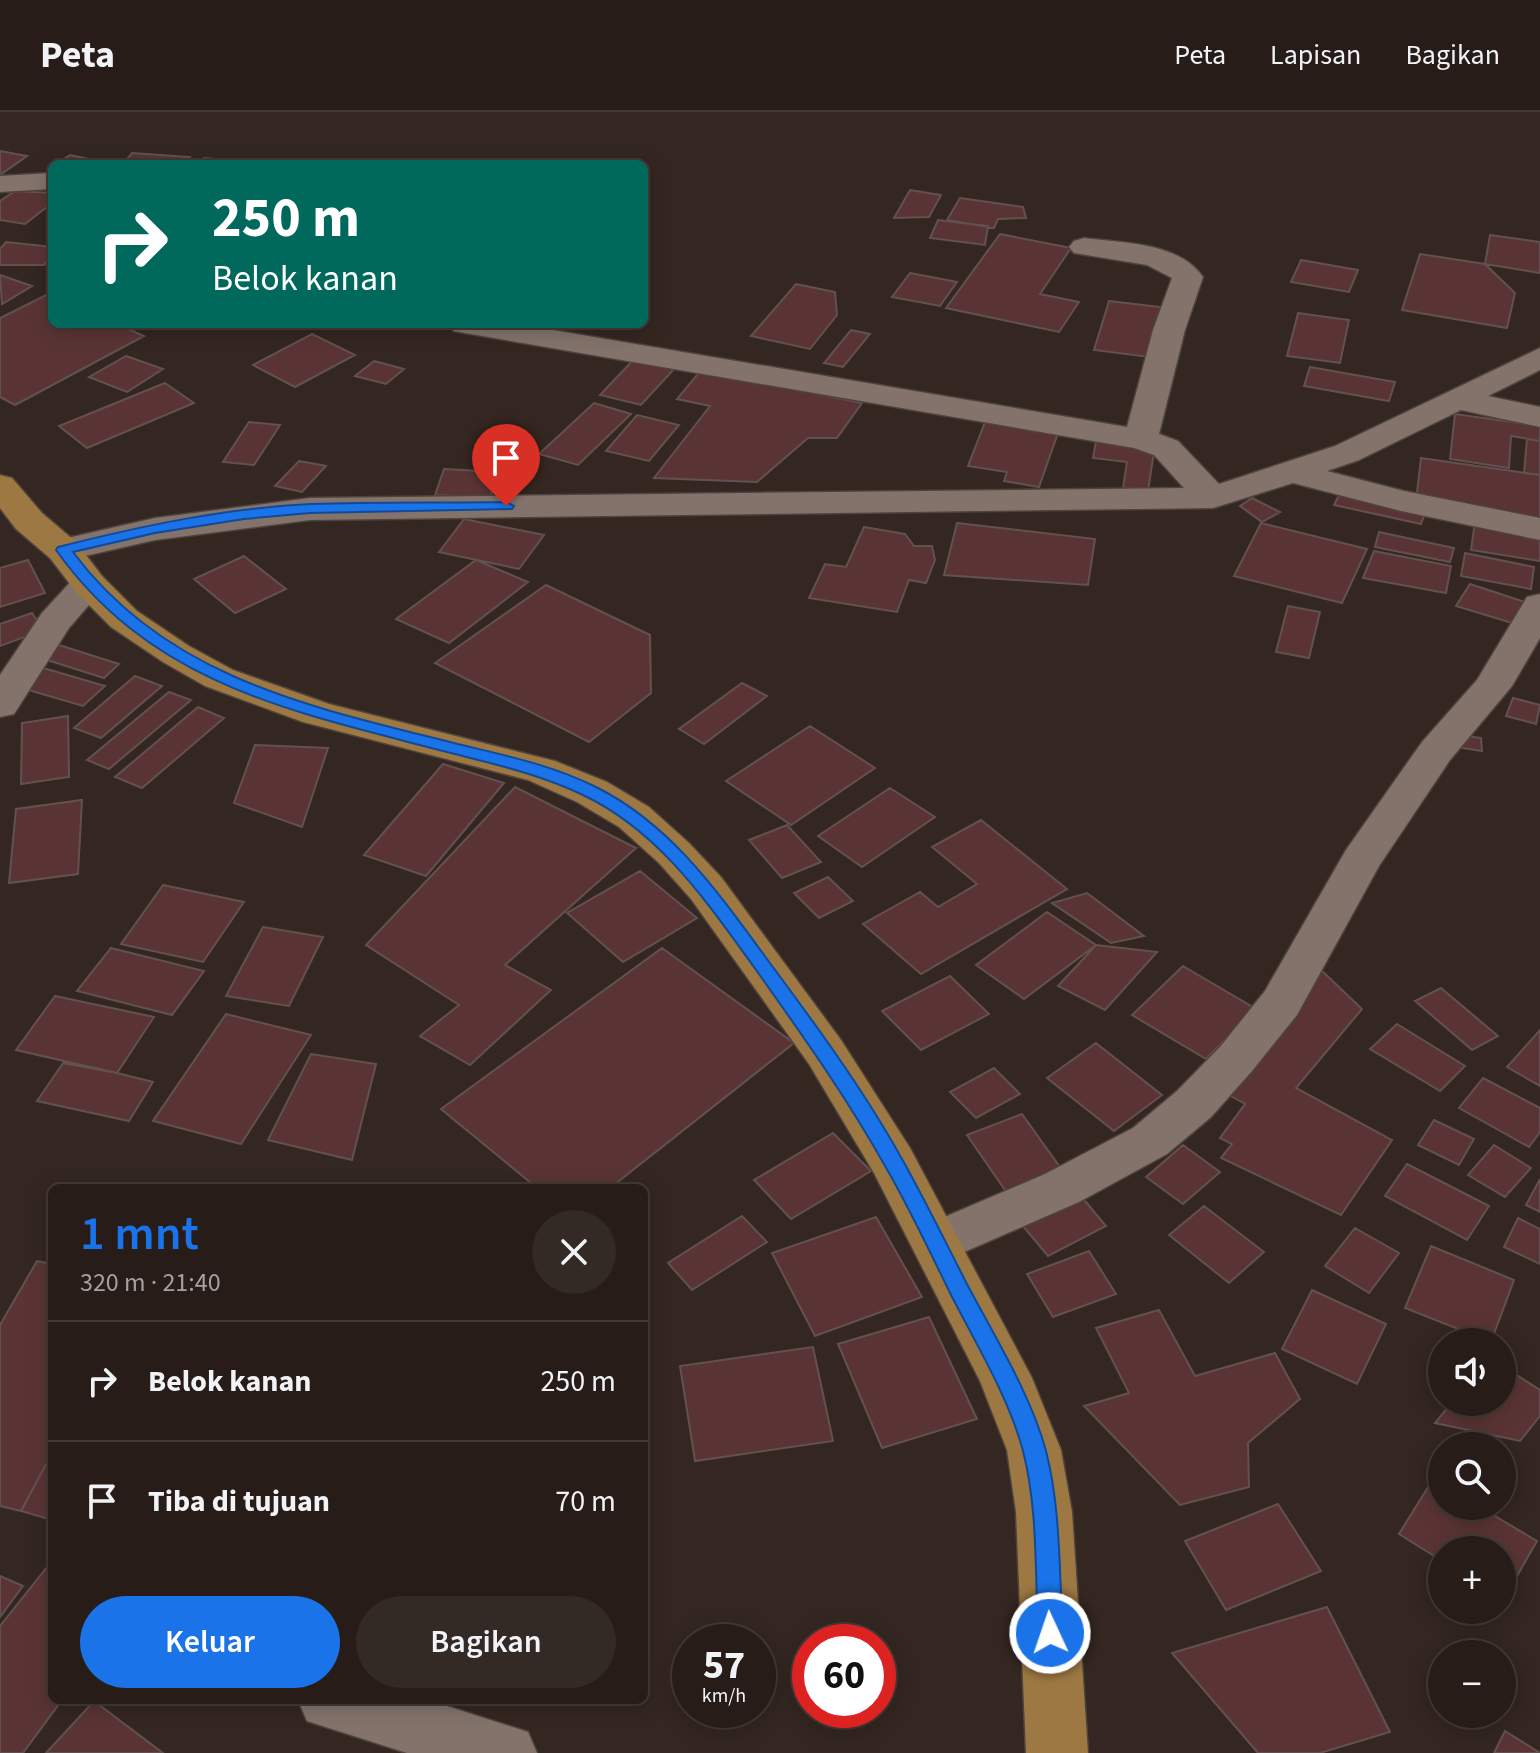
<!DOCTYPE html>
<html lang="id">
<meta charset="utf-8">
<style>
:root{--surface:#271c18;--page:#332925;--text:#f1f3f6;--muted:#a4a1a2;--line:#433a37;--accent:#1a73e8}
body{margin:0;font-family:"Source Sans 3",sans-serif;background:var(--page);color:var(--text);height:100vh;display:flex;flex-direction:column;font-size:30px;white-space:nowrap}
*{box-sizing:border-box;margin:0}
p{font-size:26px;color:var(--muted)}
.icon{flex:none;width:44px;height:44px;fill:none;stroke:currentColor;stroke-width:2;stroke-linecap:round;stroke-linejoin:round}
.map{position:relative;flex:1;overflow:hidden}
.sheet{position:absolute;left:48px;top:1072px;width:600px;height:520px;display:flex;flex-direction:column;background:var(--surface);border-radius:12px;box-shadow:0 4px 20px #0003,0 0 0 2px var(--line)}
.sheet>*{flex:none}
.top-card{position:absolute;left:48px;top:48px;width:600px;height:168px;border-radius:12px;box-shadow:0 4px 20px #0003,0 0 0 2px var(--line);background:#00695c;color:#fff;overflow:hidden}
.controls{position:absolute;left:1428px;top:1216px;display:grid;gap:16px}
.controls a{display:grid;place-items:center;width:88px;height:88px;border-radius:50%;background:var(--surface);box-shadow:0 4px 20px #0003,0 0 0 2px var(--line);font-size:40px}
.speed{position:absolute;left:672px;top:1512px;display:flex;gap:16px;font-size:40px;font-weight:700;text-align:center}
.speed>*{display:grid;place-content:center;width:104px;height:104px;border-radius:50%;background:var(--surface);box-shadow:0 4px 20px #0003,0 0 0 2px var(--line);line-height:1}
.speed small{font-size:20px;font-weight:400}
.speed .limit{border:12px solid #d22;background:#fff;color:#111}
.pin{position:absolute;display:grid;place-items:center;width:68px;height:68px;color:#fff;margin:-82px -34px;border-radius:50% 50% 50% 0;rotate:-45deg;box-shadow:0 0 8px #0007}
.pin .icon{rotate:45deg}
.me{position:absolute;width:88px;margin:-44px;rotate:357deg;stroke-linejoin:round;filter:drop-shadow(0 0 6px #0008)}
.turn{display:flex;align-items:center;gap:28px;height:168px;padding:0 32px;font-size:36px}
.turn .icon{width:104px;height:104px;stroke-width:2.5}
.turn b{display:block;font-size:56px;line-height:68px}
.round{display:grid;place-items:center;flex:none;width:84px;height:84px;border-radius:42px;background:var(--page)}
.headline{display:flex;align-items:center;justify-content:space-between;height:136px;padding:0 32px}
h1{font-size:48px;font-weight:600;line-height:60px;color:var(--accent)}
.cta{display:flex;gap:16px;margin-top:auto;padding:16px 32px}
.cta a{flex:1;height:92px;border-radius:48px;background:var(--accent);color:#fff;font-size:32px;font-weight:600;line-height:92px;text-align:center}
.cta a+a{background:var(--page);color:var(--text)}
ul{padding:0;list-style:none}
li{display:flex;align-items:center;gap:24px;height:120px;padding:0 32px;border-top:2px solid var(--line)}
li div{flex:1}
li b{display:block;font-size:30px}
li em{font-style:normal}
header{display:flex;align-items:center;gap:48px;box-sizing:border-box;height:112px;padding:0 40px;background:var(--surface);border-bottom:2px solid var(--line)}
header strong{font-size:38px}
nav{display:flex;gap:44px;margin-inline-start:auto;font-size:28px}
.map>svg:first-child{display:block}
</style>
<header>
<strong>Peta</strong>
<nav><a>Peta</a><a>Lapisan</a><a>Bagikan</a></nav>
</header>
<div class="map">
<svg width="1540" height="1641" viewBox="0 0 1540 1641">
<rect width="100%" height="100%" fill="#342620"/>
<path fill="#5a3434" stroke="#625151" stroke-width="2" d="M 0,39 L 27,44 L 0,63 Z
M 132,41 L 190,45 L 185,52 L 123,52 Z
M 70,43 L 104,50 L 56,52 Z
M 204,46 L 249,50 L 198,52 Z
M 910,78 L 941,83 L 929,105 L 894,106 Z
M 15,79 L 52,81 L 52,91 L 25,112 L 0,108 L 0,89 Z
M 960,86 L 1023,95 L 1026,106 L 998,107 L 994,116 L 947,108 Z
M 938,108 L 988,114 L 985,133 L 930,126 Z
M 1000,122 L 1071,136 L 1040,182 L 1079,190 L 1059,220 L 946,196 Z
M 1490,123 L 1540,130 L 1540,161 L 1485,152 Z
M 6,130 L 52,135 L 52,143 L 44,153 L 0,153 L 0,137 Z
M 1420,142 L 1485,152 L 1515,181 L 1507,216 L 1402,198 Z
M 1301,148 L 1358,158 L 1349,180 L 1291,170 Z
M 910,161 L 957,170 L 940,194 L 892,185 Z
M 0,163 L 32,174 L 2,192 Z
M 796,172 L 835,180 L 837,203 L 810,237 L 751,224 Z
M 48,182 L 52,184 L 52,212 L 117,212 L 144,224 L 15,293 L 0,285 L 0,206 Z
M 1109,189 L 1169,196 L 1157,246 L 1094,238 Z
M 1298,201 L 1349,208 L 1340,251 L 1287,244 Z
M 851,218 L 870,222 L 843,255 L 824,251 Z
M 312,222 L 355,243 L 295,275 L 253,253 Z
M 126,244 L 163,257 L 127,280 L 89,265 Z
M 635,246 L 675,256 L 641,293 L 600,283 Z
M 374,249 L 404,257 L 386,272 L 355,264 Z
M 1310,255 L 1395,270 L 1389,289 L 1304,274 Z
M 701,258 L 862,291 L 837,326 L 808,326 L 757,370 L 654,366 L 710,294 L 677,287 Z
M 165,271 L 194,291 L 87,336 L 59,314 Z
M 594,291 L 631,302 L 578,353 L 539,342 Z
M 1455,302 L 1540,314 L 1540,329 L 1511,324 L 1509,356 L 1450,347 Z
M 637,303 L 679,313 L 649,349 L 606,339 Z
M 249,310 L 280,313 L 254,353 L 223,350 Z
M 985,310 L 1058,321 L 1039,375 L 1004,369 L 1007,360 L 968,354 Z
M 1527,327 L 1540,329 L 1540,363 L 1524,361 Z
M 1096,329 L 1150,333 L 1154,340 L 1148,379 L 1123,376 L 1127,350 L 1093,346 Z
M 1421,346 L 1540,363 L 1540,408 L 1416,389 Z
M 299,349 L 326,354 L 302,380 L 275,374 Z
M 444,357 L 498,360 L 490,386 L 435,383 Z
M 1341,379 L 1426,398 L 1421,412 L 1334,393 Z
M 1252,386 L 1280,400 L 1262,410 L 1240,394 Z
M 464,407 L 544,423 L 519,457 L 439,440 Z
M 1475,410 L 1540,420 L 1540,449 L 1471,438 Z
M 957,411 L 1095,427 L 1088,473 L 944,463 Z
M 1261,411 L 1367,437 L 1342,491 L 1234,464 Z
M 864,415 L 905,422 L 914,434 L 932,434 L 935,448 L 926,471 L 909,468 L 897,500 L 809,486 L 825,452 L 846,455 Z
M 1379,420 L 1454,436 L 1450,450 L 1375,435 Z
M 1374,439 L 1451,454 L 1446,481 L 1363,466 Z
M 1465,441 L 1534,455 L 1531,477 L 1461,464 Z
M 244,444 L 286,477 L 235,501 L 194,467 Z
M 28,448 L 45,481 L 0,495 L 0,456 Z
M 476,448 L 528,470 L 449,531 L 396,507 Z
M 1470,472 L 1525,490 L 1512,511 L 1456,494 Z
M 546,473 L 650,523 L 651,581 L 589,630 L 435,551 Z
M 1288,494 L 1320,500 L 1309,546 L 1276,540 Z
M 32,501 L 44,518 L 0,534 L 0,512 Z
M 59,533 L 119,552 L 104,566 L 44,547 Z
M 40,555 L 105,574 L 83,594 L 18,575 Z
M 135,564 L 162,574 L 101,626 L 74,616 Z
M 742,571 L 767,584 L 704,632 L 679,617 Z
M 169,580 L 191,588 L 109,657 L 87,648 Z
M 1513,586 L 1540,593 L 1536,612 L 1506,604 Z
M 198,595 L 224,606 L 142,676 L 115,665 Z
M 68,604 L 69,665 L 21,672 L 22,611 Z
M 810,614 L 875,656 L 791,713 L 726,669 Z
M 1462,623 L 1481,626 L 1482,639 L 1462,636 Z
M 255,633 L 328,636 L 302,715 L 234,691 Z
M 443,652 L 504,671 L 426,764 L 364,743 Z
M 515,675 L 636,736 L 505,853 L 551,878 L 470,953 L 420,924 L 459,893 L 366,833 Z
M 890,676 L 935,705 L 862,755 L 818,724 Z
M 82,688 L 78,762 L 9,771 L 16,697 Z
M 981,708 L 1067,777 L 921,862 L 863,812 L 920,780 L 938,795 L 977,772 L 932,735 Z
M 787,713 L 821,750 L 782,766 L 749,728 Z
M 640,759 L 697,806 L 623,850 L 567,801 Z
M 828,765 L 853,789 L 819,806 L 794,781 Z
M 163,773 L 244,790 L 203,850 L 121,832 Z
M 1087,781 L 1144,824 L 1111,831 L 1052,791 Z
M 1047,800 L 1096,833 L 1024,887 L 976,853 Z
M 263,815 L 323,825 L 289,894 L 226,884 Z
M 1096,833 L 1157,840 L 1105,898 L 1058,874 Z
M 111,836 L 204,859 L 172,903 L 77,879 Z
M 662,836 L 794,931 L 610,1076 L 537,1076 L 441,997 Z
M 1183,854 L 1256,897 L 1206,947 L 1132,903 Z
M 1318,855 L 1362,897 L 1296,976 L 1392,1028 L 1341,1103 L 1221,1046 L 1232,1032 L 1220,1026 L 1245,992 L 1220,978 Z
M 950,864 L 989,902 L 921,938 L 882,899 Z
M 1441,876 L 1498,924 L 1472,938 L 1415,889 Z
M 55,884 L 154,905 L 117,961 L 16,938 Z
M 226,902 L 311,923 L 241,1032 L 153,1009 Z
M 1397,912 L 1465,954 L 1440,979 L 1370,937 Z
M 1540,918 L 1540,974 L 1507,955 Z
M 1096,931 L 1162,983 L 1114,1019 L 1047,966 Z
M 311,942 L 376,952 L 352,1048 L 268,1028 Z
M 63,951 L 117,961 L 153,970 L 129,1009 L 37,989 Z
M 994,956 L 1020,982 L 976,1006 L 950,980 Z
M 1483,966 L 1540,996 L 1540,1020 L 1529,1035 L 1459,996 Z
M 1022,1002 L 1065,1062 L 1009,1084 L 967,1023 Z
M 1434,1008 L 1474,1027 L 1459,1053 L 1418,1033 Z
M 833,1021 L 871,1059 L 791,1107 L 754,1068 Z
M 1183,1033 L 1220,1060 L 1183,1092 L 1146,1065 Z
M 1494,1033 L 1531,1056 L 1505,1085 L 1468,1063 Z
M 1407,1052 L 1489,1094 L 1467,1128 L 1385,1084 Z
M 1540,1067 L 1540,1100 L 1526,1093 Z
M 1075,1077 L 1106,1114 L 1048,1144 L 1016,1106 Z
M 1204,1094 L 1264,1140 L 1229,1171 L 1169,1123 Z
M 742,1104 L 767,1130 L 692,1178 L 668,1151 Z
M 876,1105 L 922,1185 L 815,1224 L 772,1141 Z
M 1518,1106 L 1540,1117 L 1540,1152 L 1504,1135 Z
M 1355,1116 L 1399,1141 L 1369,1181 L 1325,1154 Z
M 1431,1134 L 1514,1168 L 1491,1230 L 1405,1196 Z
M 1089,1139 L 1116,1182 L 1053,1205 L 1027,1162 Z
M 37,1149 L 52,1152 L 52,1341 L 21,1399 L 0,1394 L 0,1213 Z
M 1312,1178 L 1386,1212 L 1357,1272 L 1282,1237 Z
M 1159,1198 L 1195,1264 L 1275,1241 L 1300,1287 L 1248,1331 L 1249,1375 L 1180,1393 L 1084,1294 L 1129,1281 L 1096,1216 Z
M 929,1205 L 977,1307 L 882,1336 L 838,1232 Z
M 813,1235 L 833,1329 L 695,1349 L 680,1254 Z
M 1512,1260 L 1540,1278 L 1540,1304 L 1520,1329 L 1435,1311 L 1452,1290 L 1502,1290 L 1502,1273 Z
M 52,1341 L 52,1408 L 21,1399 Z
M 1433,1367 L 1442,1372 L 1442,1394 L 1478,1394 L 1537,1429 L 1504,1487 L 1502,1438 L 1442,1438 L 1442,1449 L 1399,1422 Z
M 1278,1392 L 1321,1459 L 1226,1498 L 1185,1429 Z
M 51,1450 L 52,1588 L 62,1588 L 23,1641 L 0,1641 L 0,1514 Z
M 0,1464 L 23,1474 L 0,1505 Z
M 1327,1495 L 1390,1620 L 1320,1641 L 1258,1641 L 1172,1541 Z
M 94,1589 L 163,1641 L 46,1641 Z
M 1505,1619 L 1540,1641 L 1494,1641 Z"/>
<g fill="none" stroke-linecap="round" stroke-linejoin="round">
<g stroke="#4e433d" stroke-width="3">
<path id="minor" d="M 52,61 L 52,77 L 0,80 L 0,64 Z
M 1084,126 C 1122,131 1179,130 1203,165 L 1185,218 L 1159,322 L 1178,329 L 1219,372 L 1335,334 L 1540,236 L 1540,258 L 1488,284 L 1540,295 L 1540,315 L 1461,298 L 1359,348 L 1327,359 L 1404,379 L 1540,406 L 1540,428 L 1401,399 L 1293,371 L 1213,396 L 310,408 L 155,428 L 63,449 L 50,446 L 45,438 L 50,430 L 155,406 L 310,386 L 1184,376 L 1154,343 L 1134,336 L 465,221 L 454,219 L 449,212 L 517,212 L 1127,315 L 1153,218 L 1172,166 L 1147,153 L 1074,141 L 1069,135 L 1074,129 Z
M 89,461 L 102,464 L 107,472 L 69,516 L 14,602 L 0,605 L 0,563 L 42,501 L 76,464 Z
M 1540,482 L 1540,526 L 1512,574 L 1450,648 L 1379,754 L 1297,903 L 1252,959 L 1211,1005 L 1167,1042 L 1079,1090 L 955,1144 L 937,1150 L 919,1144 L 912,1130 L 919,1116 L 1045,1062 L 1133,1016 L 1177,979 L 1220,935 L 1265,879 L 1346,738 L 1422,630 L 1477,568 L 1527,485 Z
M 298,1588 L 428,1588 L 528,1620 L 537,1641 L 407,1641 L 307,1609 Z"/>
</g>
<g stroke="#4e433d" stroke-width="3">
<path id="primary" d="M 0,363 L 12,366 L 42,401 L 76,430 L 102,464 L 137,499 L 189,534 L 233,558 L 329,592 L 555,649 L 607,670 L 649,695 L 689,731 L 721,765 L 841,928 L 910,1036 L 1032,1266 L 1061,1338 L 1072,1400 L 1088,1641 L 1026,1641 L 1016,1400 L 1007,1338 L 980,1269 L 874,1061 L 809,952 L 691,787 L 659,751 L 619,715 L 577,690 L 528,668 L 303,610 L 205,574 L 163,550 L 111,515 L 76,480 L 50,446 L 16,417 L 0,396 Z"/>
</g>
<use href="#minor" fill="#83736b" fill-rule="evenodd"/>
<use href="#primary" fill="#9d7842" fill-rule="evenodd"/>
</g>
<path fill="#1a73e8" stroke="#114b97" stroke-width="2" d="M 506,390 L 514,394 L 512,397 L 310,401 L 244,407 L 155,421 L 73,440 C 168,568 316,596 462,633 C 508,644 555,654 598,676 C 671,713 717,779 764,843 C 813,909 862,975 902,1047 C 925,1088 946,1131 968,1174 C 995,1225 1031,1283 1046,1339 C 1061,1397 1059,1461 1063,1521 L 1059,1529 L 1050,1532 L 1042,1529 L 1038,1521 C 1035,1461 1038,1397 1023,1339 C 1009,1286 975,1230 950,1181 C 929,1138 909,1095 885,1054 C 846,984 800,920 754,855 C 706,789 659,719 583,683 C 539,662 494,652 447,640 C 295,600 153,574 56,438 L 58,435 C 141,414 226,396 311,392 C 376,390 441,391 506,390 Z"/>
</svg>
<div class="controls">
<a><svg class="icon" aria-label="sound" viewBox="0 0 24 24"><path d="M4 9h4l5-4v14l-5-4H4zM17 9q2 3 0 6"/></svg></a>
<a><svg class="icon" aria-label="search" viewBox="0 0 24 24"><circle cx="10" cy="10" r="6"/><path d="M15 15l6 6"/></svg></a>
<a>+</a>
<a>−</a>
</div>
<div class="speed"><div>57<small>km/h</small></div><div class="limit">60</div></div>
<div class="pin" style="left:506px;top:394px;background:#d93025"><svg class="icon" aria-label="arrive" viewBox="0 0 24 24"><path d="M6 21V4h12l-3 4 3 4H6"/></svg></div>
<svg class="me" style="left:1050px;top:1521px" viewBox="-20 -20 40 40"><circle r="17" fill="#1a73e8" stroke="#fff" stroke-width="3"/><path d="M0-11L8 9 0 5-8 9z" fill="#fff"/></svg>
<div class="top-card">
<div class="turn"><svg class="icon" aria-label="right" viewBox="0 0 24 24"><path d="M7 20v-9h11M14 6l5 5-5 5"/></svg><div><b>250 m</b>Belok kanan</div></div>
</div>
<section class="sheet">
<div class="headline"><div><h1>1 mnt</h1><p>320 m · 21:40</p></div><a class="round"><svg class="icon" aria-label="close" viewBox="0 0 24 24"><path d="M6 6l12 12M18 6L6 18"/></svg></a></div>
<ul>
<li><svg class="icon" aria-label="right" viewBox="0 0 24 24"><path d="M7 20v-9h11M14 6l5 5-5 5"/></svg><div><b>Belok kanan</b></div><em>250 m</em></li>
<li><svg class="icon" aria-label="arrive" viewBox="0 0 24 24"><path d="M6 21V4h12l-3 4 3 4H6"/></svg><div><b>Tiba di tujuan</b></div><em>70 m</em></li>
</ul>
<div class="cta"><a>Keluar</a><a>Bagikan</a></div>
</section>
</div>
